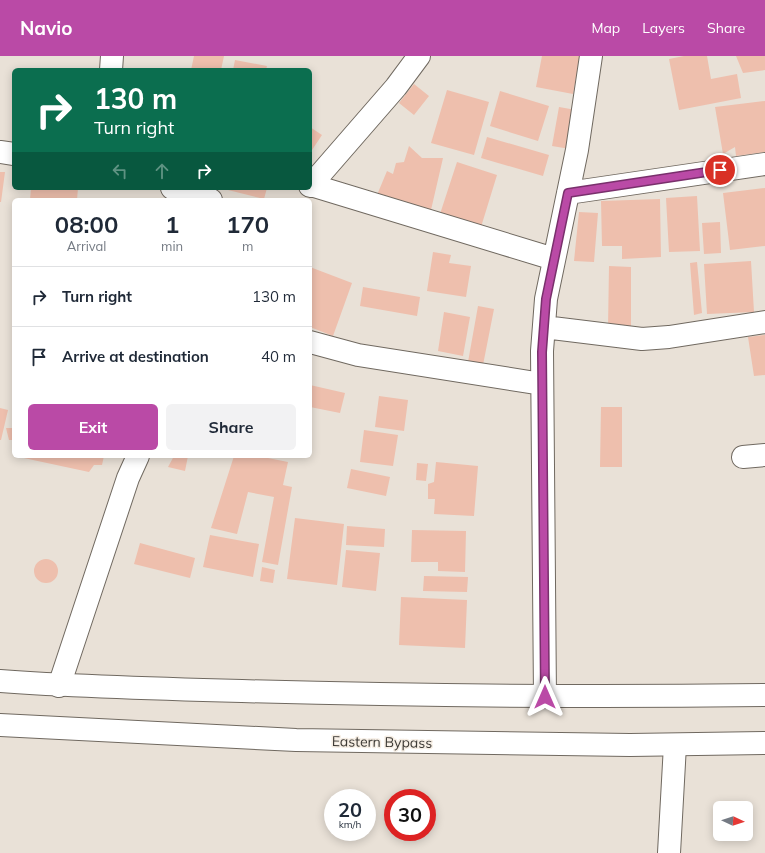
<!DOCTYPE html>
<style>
:root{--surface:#fff;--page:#f2f2f3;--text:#1f2937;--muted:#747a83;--line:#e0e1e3;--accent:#ba4aa6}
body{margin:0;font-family:Mulish,sans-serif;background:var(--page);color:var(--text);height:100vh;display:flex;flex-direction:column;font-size:15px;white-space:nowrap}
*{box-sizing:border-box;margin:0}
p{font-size:13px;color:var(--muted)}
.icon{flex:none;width:22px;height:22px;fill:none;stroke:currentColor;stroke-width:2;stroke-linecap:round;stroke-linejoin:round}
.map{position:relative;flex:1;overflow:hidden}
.side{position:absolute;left:12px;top:142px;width:300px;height:260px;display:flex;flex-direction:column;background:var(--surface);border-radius:6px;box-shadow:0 2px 10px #0003}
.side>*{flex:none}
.banner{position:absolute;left:12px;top:12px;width:300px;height:122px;border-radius:6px;box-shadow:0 2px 10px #0003;background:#0b6e4f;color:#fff;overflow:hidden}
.needle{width:26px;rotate:94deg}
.fabs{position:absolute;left:713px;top:745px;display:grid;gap:8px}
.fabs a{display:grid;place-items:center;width:40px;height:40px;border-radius:6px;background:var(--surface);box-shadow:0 2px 10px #0003;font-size:20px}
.speed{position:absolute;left:324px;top:733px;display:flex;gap:8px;font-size:20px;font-weight:700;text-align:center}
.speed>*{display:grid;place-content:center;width:52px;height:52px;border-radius:50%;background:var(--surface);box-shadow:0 2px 10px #0003;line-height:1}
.speed small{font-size:10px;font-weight:400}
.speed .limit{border:6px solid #d22;background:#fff;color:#111}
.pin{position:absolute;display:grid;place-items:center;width:34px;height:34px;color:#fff;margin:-17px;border:2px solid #fff;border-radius:50%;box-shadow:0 1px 4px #0007}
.me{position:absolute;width:44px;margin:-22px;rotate:0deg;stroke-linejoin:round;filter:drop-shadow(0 0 3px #0008)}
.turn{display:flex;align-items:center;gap:14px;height:84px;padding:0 16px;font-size:18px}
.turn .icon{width:52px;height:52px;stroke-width:2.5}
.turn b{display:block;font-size:28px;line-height:34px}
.lanes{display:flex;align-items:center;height:38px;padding:0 16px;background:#0003;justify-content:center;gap:20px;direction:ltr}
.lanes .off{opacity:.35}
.eta{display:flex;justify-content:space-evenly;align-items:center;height:68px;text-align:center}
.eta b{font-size:24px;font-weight:700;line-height:28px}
.primary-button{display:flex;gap:8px;margin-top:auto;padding:8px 16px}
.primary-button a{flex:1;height:46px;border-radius:6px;background:var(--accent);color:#fff;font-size:16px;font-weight:700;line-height:46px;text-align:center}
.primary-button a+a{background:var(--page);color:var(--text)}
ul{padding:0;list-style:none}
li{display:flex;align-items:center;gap:12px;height:60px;padding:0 16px;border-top:1px solid var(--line)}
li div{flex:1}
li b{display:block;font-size:15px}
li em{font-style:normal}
header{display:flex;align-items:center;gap:24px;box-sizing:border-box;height:56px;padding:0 20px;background:var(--accent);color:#fff}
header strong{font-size:19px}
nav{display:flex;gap:22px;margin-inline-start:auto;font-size:14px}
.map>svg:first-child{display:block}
</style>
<header>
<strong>Navio</strong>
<nav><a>Map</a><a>Layers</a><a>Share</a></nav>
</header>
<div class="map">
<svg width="765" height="797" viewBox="0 0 765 797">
<rect width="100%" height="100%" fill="#e9e1d7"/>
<path fill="#eebfad" d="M 194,0 L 224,0 L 221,14 L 191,14 Z
M 542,0 L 580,0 L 573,38 L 536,31 Z
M 684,0 L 707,0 L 711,23 L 737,18 L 741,42 L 679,54 L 669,3 Z
M 736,0 L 765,0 L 765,14 L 743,17 Z
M 235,4 L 267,10 L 266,14 L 233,14 Z
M 414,28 L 429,40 L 414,59 L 399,47 Z
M 447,34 L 489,46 L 474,99 L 431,87 Z
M 500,35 L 549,50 L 538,85 L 490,70 Z
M 765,45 L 765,96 L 736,100 L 735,91 L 723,98 L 715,51 Z
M 559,51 L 576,54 L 570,93 L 552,90 Z
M 310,71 L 322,79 L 310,97 Z
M 487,81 L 549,99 L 543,120 L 481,102 Z
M 409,90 L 422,102 L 443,102 L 431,154 L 377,139 L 387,115 L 393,118 L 396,107 L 404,106 Z
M 457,106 L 497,119 L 481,171 L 440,158 Z
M 0,116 L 5,116 L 1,146 L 0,146 Z
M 31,132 L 78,132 L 77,144 L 30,144 Z
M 220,132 L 267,132 L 264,143 Z
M 765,132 L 765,190 L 730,194 L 723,137 Z
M 697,140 L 700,195 L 669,196 L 666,142 Z
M 660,143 L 661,201 L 622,203 L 622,190 L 602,190 L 601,145 Z
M 579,156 L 598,157 L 594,206 L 574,205 Z
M 720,166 L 721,197 L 704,198 L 702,167 Z
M 433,196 L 451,199 L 449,207 L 471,210 L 466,241 L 427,235 Z
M 751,205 L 754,256 L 707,258 L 704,208 Z
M 697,206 L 702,257 L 694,259 L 690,207 Z
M 609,210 L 631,211 L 631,272 L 608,272 Z
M 310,211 L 352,227 L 333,280 L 310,271 Z
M 363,231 L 420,241 L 417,260 L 360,250 Z
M 478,250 L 494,253 L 483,309 L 468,306 Z
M 444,256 L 470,261 L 463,300 L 438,295 Z
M 765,279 L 765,319 L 754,320 L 748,281 Z
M 310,329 L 345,337 L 340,357 L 310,351 Z
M 379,340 L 408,344 L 404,375 L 375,371 Z
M 601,351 L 622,351 L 622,411 L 600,411 Z
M 0,352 L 8,354 L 1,384 L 0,384 Z
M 6,372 L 13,372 L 14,384 L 9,384 Z
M 364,374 L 398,379 L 393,410 L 360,406 Z
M 104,400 L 102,409 L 94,409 L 89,416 L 19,401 Z
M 174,400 L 188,400 L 185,415 L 168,411 Z
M 234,400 L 258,400 L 288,406 L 283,429 L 292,431 L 278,509 L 262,506 L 274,441 L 248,436 L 237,478 L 211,472 Z
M 436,406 L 478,410 L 474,460 L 434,458 L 435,443 L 428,443 L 428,428 L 434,426 Z
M 417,407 L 428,408 L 426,425 L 416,424 Z
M 351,413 L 390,421 L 386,440 L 347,432 Z
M 295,462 L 344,468 L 337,529 L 287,523 Z
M 347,470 L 385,473 L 384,491 L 346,489 Z
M 412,474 L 466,475 L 465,516 L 438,515 L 438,506 L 411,506 Z
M 210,479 L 259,488 L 253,521 L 203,511 Z
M 140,487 L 195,502 L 190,522 L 134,508 Z
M 346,494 L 380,497 L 376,535 L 342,531 Z
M34 515a12 12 0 1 1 24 0a12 12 0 1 1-24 0Z
M 262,511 L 275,514 L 273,527 L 260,525 Z
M 424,520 L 468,521 L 467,536 L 423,535 Z
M 401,541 L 467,544 L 465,592 L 399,589 Z"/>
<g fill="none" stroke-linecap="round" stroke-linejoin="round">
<g stroke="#706960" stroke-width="24">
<path id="minor" d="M 111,14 L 112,0
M 0,96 L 14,98
M 311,129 L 554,203
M 310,130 L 396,31 L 419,0
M 172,132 L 211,144
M 568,137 L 765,108
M 544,271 L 642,283 L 669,281 L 765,266
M 310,286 L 358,299 L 542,328
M 743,401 L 765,399
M 59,630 L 128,422 L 138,400
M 545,641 L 542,295 L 546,243 L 577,94 L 591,0
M 669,797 L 675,689"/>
</g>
<g stroke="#706960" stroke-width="24">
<path id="major" d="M 0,625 C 81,631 161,633 242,635 C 416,640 591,641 765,639
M 0,669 L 296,684 L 630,689 L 765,687"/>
</g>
<use href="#minor" stroke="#fff" stroke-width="22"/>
<use href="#major" stroke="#fff" stroke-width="22"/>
</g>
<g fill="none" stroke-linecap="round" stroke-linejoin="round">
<g stroke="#79306c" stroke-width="10">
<path id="route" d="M 545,641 L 542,296 L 546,243 L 568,137 L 720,114"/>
</g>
<use href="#route" stroke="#ba4aa6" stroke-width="7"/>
</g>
<g text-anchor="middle" stroke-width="3" stroke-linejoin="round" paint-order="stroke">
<g font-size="14" fill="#3d3a36" stroke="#f6eee4">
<text transform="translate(382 686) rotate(1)" y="5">Eastern Bypass</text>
</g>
</g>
</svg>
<div class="fabs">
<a><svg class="needle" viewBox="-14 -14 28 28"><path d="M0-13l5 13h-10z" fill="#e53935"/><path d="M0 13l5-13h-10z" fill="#747a83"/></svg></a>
</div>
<div class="speed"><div>20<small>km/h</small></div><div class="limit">30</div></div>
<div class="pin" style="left:720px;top:114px;background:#d93025"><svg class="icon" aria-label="arrive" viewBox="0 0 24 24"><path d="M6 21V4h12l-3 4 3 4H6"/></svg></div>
<svg class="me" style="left:545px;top:641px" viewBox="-20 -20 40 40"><path d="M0-17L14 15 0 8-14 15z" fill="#ba4aa6" stroke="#fff" stroke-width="4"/></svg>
<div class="banner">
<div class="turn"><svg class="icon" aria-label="right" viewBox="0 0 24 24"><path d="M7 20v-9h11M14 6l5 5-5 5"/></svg><div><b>130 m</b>Turn right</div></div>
<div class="lanes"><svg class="icon off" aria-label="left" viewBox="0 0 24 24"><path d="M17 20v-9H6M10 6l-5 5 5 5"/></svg><svg class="icon off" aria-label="ahead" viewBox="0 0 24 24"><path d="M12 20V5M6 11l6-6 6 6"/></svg><svg class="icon" aria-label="right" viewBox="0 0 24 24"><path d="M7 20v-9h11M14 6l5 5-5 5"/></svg></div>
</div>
<section class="side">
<div class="eta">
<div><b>08:00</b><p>Arrival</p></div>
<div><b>1</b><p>min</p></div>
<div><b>170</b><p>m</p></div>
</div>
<ul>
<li><svg class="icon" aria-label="right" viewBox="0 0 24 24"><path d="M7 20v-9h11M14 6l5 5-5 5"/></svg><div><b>Turn right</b></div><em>130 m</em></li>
<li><svg class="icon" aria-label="arrive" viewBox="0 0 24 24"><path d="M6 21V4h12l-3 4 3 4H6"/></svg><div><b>Arrive at destination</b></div><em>40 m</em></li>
</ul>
<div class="primary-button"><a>Exit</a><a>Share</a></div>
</section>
</div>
